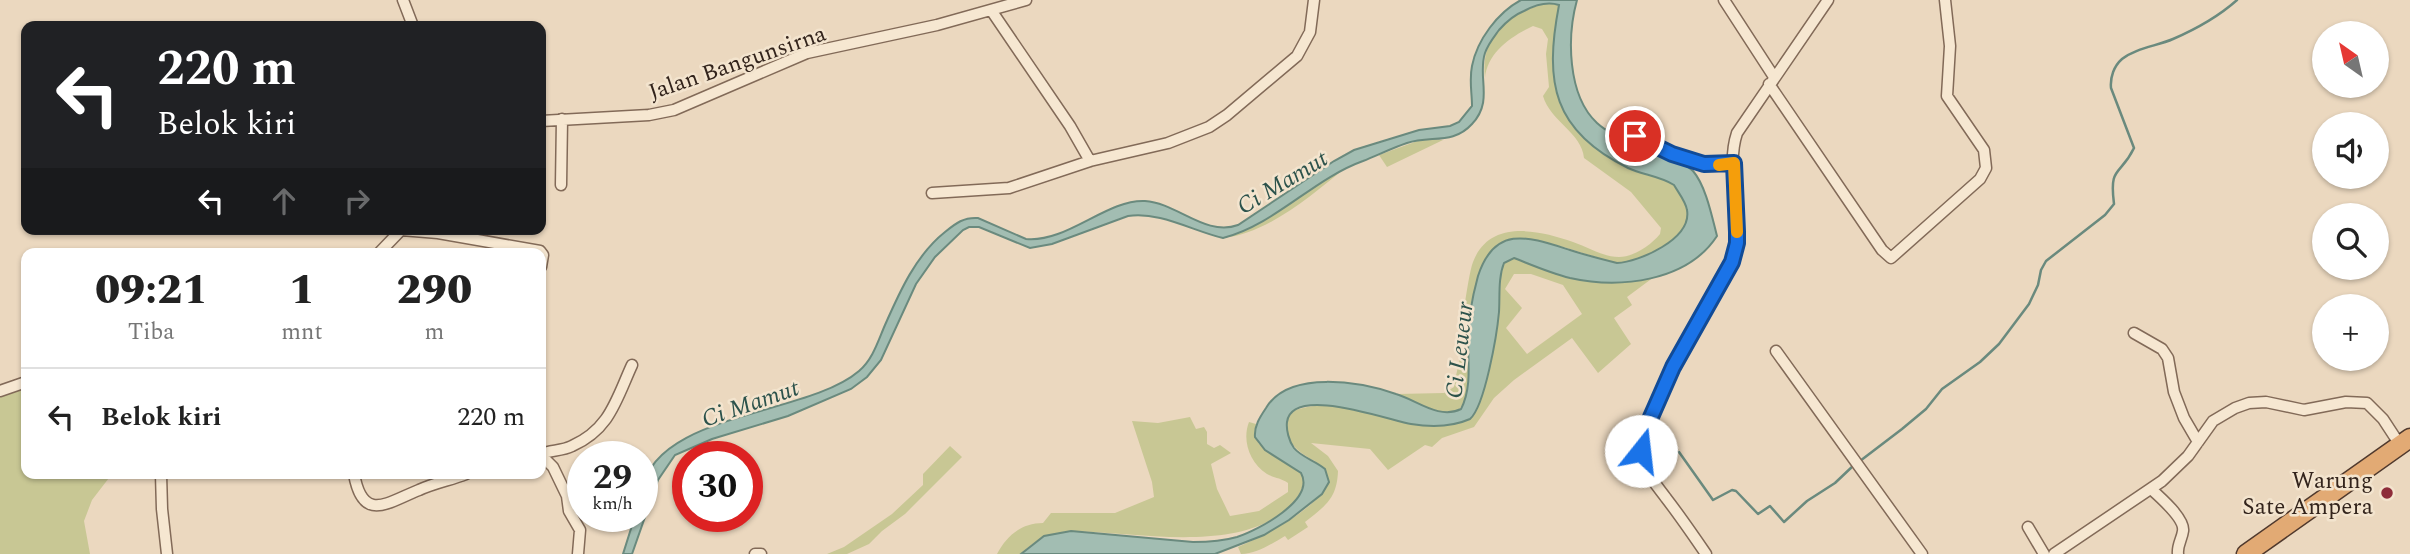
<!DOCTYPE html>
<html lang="id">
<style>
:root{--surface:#fff;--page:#f2f2f2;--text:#222;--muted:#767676;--line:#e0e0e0}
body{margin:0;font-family:Spectral,serif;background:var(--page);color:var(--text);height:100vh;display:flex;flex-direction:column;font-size:26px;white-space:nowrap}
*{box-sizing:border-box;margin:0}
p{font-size:23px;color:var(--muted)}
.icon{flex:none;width:38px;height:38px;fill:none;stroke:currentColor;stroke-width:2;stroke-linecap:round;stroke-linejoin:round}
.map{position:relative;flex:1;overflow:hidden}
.side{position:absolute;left:21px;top:248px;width:525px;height:231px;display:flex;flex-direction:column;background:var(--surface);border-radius:14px;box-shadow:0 2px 5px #0004}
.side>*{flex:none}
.hud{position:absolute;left:21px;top:21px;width:525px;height:214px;border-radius:14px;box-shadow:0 2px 5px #0004;background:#202124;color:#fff;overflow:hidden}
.needle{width:46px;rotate:326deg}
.buttons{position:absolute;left:2312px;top:21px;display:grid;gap:14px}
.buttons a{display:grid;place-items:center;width:77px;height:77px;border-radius:50%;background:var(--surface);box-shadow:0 2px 5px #0004;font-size:35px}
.speed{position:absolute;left:567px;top:441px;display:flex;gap:14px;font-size:35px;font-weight:700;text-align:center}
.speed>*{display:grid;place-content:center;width:91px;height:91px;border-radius:50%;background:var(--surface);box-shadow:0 2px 5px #0004;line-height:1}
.speed small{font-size:18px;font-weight:400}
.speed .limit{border:10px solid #d22;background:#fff;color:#111}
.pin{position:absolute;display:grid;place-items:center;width:60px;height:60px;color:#fff;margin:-30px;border:4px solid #fff;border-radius:50%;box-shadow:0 2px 7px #0007}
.me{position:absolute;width:77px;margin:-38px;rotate:16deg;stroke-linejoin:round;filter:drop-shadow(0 0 5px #0008)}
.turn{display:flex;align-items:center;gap:24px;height:147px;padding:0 21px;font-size:32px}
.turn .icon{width:91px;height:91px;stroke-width:2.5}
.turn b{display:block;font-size:49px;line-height:60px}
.lanes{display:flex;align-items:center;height:66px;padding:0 21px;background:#0003;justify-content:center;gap:35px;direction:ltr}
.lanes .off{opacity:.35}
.eta{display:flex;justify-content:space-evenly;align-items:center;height:119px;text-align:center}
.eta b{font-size:42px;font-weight:800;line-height:49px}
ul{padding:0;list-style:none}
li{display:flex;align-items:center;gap:21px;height:98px;padding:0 21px;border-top:2px solid var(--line)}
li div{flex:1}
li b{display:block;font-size:26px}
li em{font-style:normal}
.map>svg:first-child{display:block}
</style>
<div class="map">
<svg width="2410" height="554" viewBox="0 0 2410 554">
<rect width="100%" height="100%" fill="#ebd8bf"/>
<path fill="#c8c794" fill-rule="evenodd" d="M 1550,2 L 1559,5 C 1544,82 1553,131 1628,168 C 1643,175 1660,176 1674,185 C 1678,192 1686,202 1687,210 C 1692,239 1639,262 1617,263 C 1592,257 1530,233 1508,240 C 1490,245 1486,261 1481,276 C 1476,289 1469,304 1468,317 C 1466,337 1477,408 1453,412 C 1435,416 1413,401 1397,394 L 1444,393 L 1454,387 C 1456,373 1460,359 1463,345 C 1464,337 1463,327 1463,318 C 1464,308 1469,275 1472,265 C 1487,219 1537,229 1573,242 C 1588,247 1603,257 1619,257 C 1634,257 1651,245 1660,234 L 1661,228 L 1631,192 L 1584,158 C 1582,133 1550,121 1543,96 L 1549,87 L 1546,54 L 1548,39 L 1542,29 L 1533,26 C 1511,36 1487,53 1485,78 C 1480,33 1511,13 1550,2 Z
M 1423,139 L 1443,140 L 1387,167 L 1379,155 Z
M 1344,169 C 1312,195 1267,234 1223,238 C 1270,225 1301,187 1344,169 Z
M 1514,258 L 1569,277 L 1639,280 L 1654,277 L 1627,297 L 1632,305 L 1614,318 L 1631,344 L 1598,373 L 1572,338 L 1514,380 L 1494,398 L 1474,427 L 1442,438 L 1432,447 L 1425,445 L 1388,470 L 1370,449 L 1311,443 L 1328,456 L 1338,471 C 1337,499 1325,506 1305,522 L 1308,527 L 1288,540 L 1285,536 C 1271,544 1257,554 1241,554 L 1238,547 C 1269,533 1306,515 1327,487 L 1315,461 C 1295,451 1276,434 1293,411 C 1352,388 1411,445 1470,419 L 1499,316 L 1501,270 L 1504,263 ZM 1514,274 L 1531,274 L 1563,285 L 1582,314 L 1527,354 L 1506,328 L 1522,308 L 1505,289 Z
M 26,388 L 26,474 L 112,474 L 92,500 L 84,521 L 90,554 L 0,554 L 0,395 Z
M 1190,417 L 1196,429 L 1204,427 L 1207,432 L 1207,444 L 1214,448 L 1220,445 L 1231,453 L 1211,464 L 1217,489 L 1230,516 L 1259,511 L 1288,492 L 1288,483 C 1281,478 1274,478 1267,474 C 1249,462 1242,440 1249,422 L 1256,424 L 1255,437 L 1259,444 L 1303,475 C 1305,489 1297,498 1288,508 C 1237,554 1137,532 1071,531 C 1052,533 1035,539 1021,554 L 997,554 C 1007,535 1022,523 1043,523 L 1051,513 L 1115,513 L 1154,497 L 1152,482 L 1132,421 L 1158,423 Z
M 950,446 L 962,457 L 905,514 L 882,531 L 869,544 L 847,554 L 827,554 L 844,547 L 892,514 L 923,485 L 923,474 Z"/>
<path fill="#a2bdb2" stroke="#6a8a7e" stroke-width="2" d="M 1521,0 L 1577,0 C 1567,36 1567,95 1597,123 C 1611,136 1636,145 1654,154 C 1665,159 1683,161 1693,171 C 1706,186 1712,217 1717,236 C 1687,282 1619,289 1570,278 C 1550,273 1532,265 1514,258 L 1504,263 C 1498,278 1500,296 1499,312 C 1497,334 1485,406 1470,419 C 1452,427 1430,427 1411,424 C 1391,421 1292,384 1287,422 C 1286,430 1289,441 1294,448 C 1301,457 1316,461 1325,469 L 1329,482 L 1322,494 L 1289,520 L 1264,535 L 1215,554 L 1021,554 L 1044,536 L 1071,531 L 1193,542 C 1208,542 1223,541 1237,537 C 1258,530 1316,500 1301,473 L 1265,450 L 1255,437 C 1254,426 1260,417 1266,408 C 1289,369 1361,382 1396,394 C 1417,400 1439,420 1461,409 C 1472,388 1468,362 1468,340 C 1468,317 1472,298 1478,276 C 1495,224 1529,237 1570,250 C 1585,255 1601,259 1617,263 C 1639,262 1692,239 1687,210 C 1686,202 1678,192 1674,185 C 1660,176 1643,175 1628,168 C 1553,131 1544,83 1559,5 C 1547,1 1535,5 1524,11 C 1514,15 1506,22 1499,30 C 1494,37 1488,44 1485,53 C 1477,77 1494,101 1472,124 C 1453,145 1431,135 1407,143 C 1392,148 1378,155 1363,161 C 1313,179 1276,224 1223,238 C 1193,231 1159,211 1128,216 L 1052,244 L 1030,248 L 979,227 L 969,227 L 963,230 L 935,257 L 916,284 L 881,360 L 867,377 L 851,389 L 788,416 L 712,439 L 675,455 L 658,480 L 632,554 L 623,554 L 635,516 L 642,516 C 642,508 641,498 642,490 C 656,412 807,416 859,371 C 873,359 878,341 885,325 C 900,291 916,255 945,232 C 956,223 964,217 978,218 L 1026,239 C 1067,243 1107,199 1145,201 C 1177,203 1206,237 1238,225 L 1334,161 L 1354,150 L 1419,130 L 1450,126 L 1459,122 L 1472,106 C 1472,93 1469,80 1472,66 C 1477,40 1498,12 1521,0 Z"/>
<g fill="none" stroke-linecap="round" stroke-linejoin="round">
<path stroke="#6a8a7e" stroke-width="2.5" d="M 1679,452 L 1713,500 L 1732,490 L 1736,491 L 1758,514 L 1770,506 L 1784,522 L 1807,501 L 1835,483 L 1854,465
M 1860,461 L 1902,429 L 1926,409 L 1942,389 L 1980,362 L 1999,344 L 2029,304 L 2038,285 L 2041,270 L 2046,261 L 2105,215 L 2114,204 C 2109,165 2120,177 2134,148 L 2111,88 C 2110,77 2114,66 2122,59 C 2136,48 2157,46 2173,39 C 2196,29 2218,17 2237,0"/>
<g stroke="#826a58" stroke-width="13">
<path id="minor" d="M 403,0 L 413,26
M 1724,0 L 1774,77
M 991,10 L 1070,126 L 1090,161
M 1769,84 L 1882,250 L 1891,258 L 1980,179 L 1986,168 L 1984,150 L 1947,96 L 1950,46 L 1945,0
M 541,121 L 649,115 L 674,110 L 807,53 L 937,25 L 1026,0
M 1635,136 L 1672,154 L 1704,164 L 1734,163
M 561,185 L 562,119
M 932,193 L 1009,188 L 1090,161 L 1168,143 L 1209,127 L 1227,115 L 1297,56 L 1310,32 L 1314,0
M 401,230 L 438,233 L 540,251 L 543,255 L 541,267
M 378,254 L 402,229
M 2134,333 L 2162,349 L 2168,358 L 2174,392 L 2184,418 L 2198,442
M 1776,351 L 1922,554
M 0,391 L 26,382
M 541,454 C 551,450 562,451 572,446 C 610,429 616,400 632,365
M 541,455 L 553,467 L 567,496 L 569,511 L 580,530 L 578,554
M 161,474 L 162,509 L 167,554
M 354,474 C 363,524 388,502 419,490 C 434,483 451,480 466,474
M 2151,489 C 2160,497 2185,519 2183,531 C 2182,539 2177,545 2178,554
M 2028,527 L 2044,554
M 755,554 L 761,554
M 1706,554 C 1693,535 1680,516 1666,498 C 1658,487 1647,475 1643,462 C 1632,432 1692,330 1709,301 C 1718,286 1729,273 1735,255 C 1746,216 1724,172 1737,133 L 1828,0
M 2054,554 L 2162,481 L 2188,456 L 2213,421 L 2235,408 L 2249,403 L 2266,402 L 2304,410 L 2346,402 L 2367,403 L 2383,419 L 2400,445"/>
</g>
<g stroke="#50392d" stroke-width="21">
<path id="trunk" d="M 2246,554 L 2410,438"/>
</g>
<use href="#minor" stroke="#f6e7d1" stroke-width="10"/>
<use href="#trunk" stroke="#e2aa74" stroke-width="18"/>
</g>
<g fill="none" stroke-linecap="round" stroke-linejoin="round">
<g stroke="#114b97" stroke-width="18">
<path id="route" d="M 1635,136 L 1672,154 L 1704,164 L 1734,163 L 1737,232 L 1737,243 L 1732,262 L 1673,367 L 1651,417 L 1641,451"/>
</g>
<use href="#route" stroke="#1a73e8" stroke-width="12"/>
<path stroke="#f59e0b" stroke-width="12" d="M 1719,165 L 1734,163 L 1737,232"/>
</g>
<circle fill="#8e2c39" stroke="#f3e4ce" stroke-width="2.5" cx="2387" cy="493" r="7"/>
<g text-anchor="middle" stroke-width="5" stroke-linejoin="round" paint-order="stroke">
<g font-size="23" fill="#33241c" stroke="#f3e4ce">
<text transform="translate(737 62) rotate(-19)" y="8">Jalan Bangunsirna</text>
</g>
<g font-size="23" fill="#33241c" stroke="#f3e4ce" text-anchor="end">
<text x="2373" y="488">Warung<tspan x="2373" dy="26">Sate Ampera</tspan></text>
</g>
<g font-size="24" font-style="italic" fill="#2c524b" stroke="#f3e4ce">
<text transform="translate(1282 182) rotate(-31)" y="8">Ci Mamut</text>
<text transform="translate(1459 350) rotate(-83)" y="8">Ci Leueur</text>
<text transform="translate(750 403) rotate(-19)" y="8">Ci Mamut</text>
</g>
</g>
</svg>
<div class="buttons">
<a><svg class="needle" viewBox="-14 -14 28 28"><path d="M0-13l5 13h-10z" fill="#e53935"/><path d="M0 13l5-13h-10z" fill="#767676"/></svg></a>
<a><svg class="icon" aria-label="sound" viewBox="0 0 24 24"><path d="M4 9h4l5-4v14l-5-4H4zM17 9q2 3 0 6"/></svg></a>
<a><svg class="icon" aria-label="search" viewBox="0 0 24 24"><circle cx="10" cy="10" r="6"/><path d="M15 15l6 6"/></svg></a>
<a>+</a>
</div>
<div class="speed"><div>29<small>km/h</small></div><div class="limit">30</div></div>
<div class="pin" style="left:1635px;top:136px;background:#d93025"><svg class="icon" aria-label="arrive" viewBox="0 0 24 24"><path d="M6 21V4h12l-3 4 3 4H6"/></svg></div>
<svg class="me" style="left:1641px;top:451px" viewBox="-20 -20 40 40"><circle r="19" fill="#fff"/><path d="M0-13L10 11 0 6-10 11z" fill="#1a73e8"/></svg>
<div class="hud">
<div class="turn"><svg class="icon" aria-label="left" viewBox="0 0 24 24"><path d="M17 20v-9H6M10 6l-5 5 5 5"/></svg><div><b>220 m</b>Belok kiri</div></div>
<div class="lanes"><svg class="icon" aria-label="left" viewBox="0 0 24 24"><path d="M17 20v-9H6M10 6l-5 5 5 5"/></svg><svg class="icon off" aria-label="ahead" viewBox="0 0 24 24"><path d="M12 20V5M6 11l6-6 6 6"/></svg><svg class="icon off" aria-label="right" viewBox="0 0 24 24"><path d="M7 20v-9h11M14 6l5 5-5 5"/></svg></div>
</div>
<section class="side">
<div class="eta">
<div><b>09:21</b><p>Tiba</p></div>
<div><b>1</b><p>mnt</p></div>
<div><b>290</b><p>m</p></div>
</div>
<ul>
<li><svg class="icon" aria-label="left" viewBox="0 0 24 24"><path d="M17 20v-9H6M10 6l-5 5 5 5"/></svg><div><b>Belok kiri</b></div><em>220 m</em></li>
</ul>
</section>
</div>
